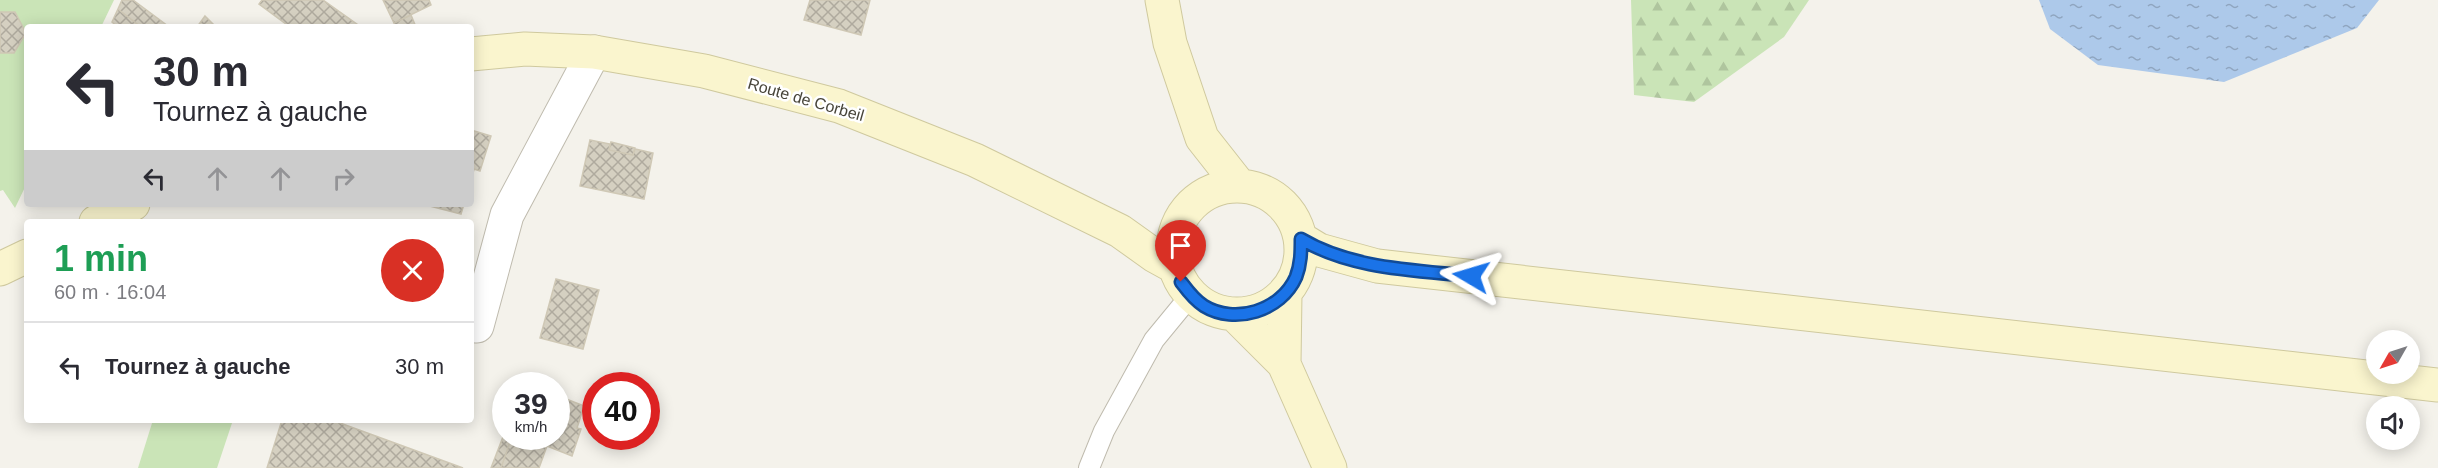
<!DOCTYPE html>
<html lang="fr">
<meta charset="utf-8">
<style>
:root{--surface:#fff;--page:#f2f2f3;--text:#2b2b33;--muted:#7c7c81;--line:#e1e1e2}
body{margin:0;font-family:Helvetica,sans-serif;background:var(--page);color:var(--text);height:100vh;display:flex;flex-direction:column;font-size:22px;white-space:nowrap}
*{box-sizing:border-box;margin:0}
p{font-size:20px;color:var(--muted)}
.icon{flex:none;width:33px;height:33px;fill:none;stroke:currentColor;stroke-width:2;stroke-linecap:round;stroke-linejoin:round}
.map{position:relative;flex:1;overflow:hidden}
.sheet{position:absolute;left:24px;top:219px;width:450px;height:204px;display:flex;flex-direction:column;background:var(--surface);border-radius:6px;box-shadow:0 3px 15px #0003}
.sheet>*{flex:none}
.banner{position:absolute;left:24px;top:24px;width:450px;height:183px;border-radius:6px;box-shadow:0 3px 15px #0003;background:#fff;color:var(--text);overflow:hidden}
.needle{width:39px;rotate:231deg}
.controls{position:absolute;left:2366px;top:330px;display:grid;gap:12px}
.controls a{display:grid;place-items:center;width:54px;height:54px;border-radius:50%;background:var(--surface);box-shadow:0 3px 15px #0003;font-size:30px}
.speed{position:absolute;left:492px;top:372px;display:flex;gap:12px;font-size:30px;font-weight:700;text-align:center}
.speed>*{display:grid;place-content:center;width:78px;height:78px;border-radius:50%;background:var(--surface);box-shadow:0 3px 15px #0003;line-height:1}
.speed small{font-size:15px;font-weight:400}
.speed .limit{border:9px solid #d22;background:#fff;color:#111}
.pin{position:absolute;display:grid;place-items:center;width:51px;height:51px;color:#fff;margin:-62px -26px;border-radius:50% 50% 50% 0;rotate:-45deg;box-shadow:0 0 6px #0007}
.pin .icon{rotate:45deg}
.me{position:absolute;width:66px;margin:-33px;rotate:277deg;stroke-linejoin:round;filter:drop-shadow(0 0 4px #0008)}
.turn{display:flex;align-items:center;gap:21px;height:126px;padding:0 30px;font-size:27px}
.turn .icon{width:78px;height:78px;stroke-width:2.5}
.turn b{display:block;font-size:42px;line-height:51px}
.lanes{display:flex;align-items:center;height:57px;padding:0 30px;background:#0003;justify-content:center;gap:30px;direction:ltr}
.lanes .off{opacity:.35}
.round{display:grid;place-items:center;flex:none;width:63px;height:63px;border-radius:32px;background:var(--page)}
.overview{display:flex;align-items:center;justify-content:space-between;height:102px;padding:0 30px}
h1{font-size:36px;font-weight:700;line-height:45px;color:#1e9e55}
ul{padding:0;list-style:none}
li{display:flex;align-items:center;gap:18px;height:90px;padding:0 30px;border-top:2px solid var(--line)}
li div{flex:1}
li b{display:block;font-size:22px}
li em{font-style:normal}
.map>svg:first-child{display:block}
</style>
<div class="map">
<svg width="2438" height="468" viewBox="0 0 2438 468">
<defs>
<pattern id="forest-firs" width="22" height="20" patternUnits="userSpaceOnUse" patternTransform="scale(1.5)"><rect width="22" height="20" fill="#cae4b7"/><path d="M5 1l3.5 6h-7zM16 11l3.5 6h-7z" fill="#afc59e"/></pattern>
<pattern id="water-ripples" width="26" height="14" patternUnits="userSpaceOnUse" patternTransform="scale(1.5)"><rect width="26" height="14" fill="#adc9ea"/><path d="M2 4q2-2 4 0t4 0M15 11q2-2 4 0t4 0" fill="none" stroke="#8fa5bf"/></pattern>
<pattern id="building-cross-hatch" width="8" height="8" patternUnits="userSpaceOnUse" patternTransform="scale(1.5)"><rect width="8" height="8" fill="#d5d0c1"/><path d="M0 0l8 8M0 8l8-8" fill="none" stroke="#afaa9e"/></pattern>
</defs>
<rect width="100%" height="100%" fill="#f4f2eb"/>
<path fill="url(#forest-firs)" d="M 1631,0 L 1809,0 L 1784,37 L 1694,102 L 1634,95 Z"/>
<path fill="#cae4b7" d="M 0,0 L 114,0 L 101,27 L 27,27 L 27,183 L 15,208 L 3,190 L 0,191 Z
M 153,420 L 233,420 L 217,468 L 138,468 Z"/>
<path fill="url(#water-ripples)" d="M 2039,0 L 2379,0 L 2357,28 L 2224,82 L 2098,65 L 2050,29 Z"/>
<path fill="url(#building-cross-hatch)" stroke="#cfc8b5" stroke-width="1.5" d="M 122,0 L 133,0 L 168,26 L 141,27 L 118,9 Z
M 262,0 L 323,0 L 361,27 L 290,27 L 259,4 Z
M 383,0 L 429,0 L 431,5 L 394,23 Z
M 810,0 L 870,0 L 861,35 L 804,20 Z
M 118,9 L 141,27 L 118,27 L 112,22 Z
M 0,12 L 15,12 L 26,33 L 14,53 L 0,53 Z
M 411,15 L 416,27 L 396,27 L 394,23 Z
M 205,16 L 216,27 L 197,27 Z
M 471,130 L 491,136 L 480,171 L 474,169 L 471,181 Z
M 590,140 L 610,144 L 609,150 L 633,155 L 635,149 L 653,153 L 644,199 L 580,186 Z
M 611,142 L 635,148 L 633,155 L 609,150 Z
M 422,204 L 464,204 L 461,214 Z
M 556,279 L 599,290 L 583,349 L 540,338 Z
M 556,395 L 584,406 L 577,428 L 581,429 L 572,456 L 547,446 L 539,468 L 501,468 L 512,436 L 556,436 Z
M 282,420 L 332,420 L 463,468 L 267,468 Z
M 506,429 L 506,436 L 512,436 L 501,468 L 491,468 Z"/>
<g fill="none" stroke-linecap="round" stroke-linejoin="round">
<g stroke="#bfbbae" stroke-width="22">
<path id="lane" d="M 1089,468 L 1104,431 L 1154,340 L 1191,295"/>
</g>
<g stroke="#bfbbae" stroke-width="35">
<path id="street" d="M 477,326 L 507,215 L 594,52"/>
</g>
<g stroke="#cfc99e" stroke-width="35">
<path id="secondary" d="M 1162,0 L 1170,43 L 1202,138 L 1239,185
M 471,54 L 525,49 L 594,52 L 704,71 L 839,106 L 975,160 L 1120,231 L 1155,256 L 1175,267
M1173 250a64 64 0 1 1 128 0a64 64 0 1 1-128 0Z
M 96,222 L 133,204
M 1301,239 L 1319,250 L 1377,266 L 2438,385
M 0,269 L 27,256
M 1235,315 L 1284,364 L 1330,468
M 1284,364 L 1285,294"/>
</g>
<use href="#lane" stroke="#fff" stroke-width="20"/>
<use href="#street" stroke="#fff" stroke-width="33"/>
<use href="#secondary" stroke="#faf5ce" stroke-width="33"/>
</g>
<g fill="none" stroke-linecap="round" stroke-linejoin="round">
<g stroke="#114b97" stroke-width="15">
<path id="route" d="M 1181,282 C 1187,290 1194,300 1204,306 C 1235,325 1281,311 1296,277 C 1301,264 1301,252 1301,239 C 1351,269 1414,270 1471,276"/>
</g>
<use href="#route" stroke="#1a73e8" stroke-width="10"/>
</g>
<g text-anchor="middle" stroke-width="5" stroke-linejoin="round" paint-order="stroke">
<g font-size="16" fill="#474439" stroke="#fff">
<text transform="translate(806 99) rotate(16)" y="6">Route de Corbeil</text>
</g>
</g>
</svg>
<div class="controls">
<a><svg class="needle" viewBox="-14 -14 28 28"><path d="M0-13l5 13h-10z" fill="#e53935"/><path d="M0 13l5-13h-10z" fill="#7c7c81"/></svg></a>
<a><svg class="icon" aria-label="sound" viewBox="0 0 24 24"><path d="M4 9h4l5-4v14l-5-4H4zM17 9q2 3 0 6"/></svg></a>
</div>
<div class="speed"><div>39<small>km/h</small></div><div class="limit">40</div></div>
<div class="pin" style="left:1181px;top:282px;background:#d93025"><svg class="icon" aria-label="arrive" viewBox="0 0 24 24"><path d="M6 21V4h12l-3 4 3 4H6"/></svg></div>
<svg class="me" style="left:1471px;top:276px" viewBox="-20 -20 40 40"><path d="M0-17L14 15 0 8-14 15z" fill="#1a73e8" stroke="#fff" stroke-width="4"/></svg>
<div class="banner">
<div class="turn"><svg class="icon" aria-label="left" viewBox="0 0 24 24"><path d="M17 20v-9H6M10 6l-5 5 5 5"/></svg><div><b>30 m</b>Tournez à gauche</div></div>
<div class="lanes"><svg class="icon" aria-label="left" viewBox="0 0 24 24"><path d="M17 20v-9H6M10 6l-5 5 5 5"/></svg><svg class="icon off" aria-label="ahead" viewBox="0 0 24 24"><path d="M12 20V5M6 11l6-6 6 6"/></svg><svg class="icon off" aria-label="ahead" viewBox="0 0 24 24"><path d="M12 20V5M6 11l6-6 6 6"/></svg><svg class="icon off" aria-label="right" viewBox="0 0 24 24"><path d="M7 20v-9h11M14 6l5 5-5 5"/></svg></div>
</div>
<section class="sheet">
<div class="overview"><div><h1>1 min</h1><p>60 m · 16:04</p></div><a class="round" style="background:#d93025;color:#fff"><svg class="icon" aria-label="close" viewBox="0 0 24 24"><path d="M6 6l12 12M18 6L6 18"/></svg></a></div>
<ul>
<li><svg class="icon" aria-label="left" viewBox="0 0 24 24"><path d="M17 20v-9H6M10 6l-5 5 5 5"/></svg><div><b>Tournez à gauche</b></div><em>30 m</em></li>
</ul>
</section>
</div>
